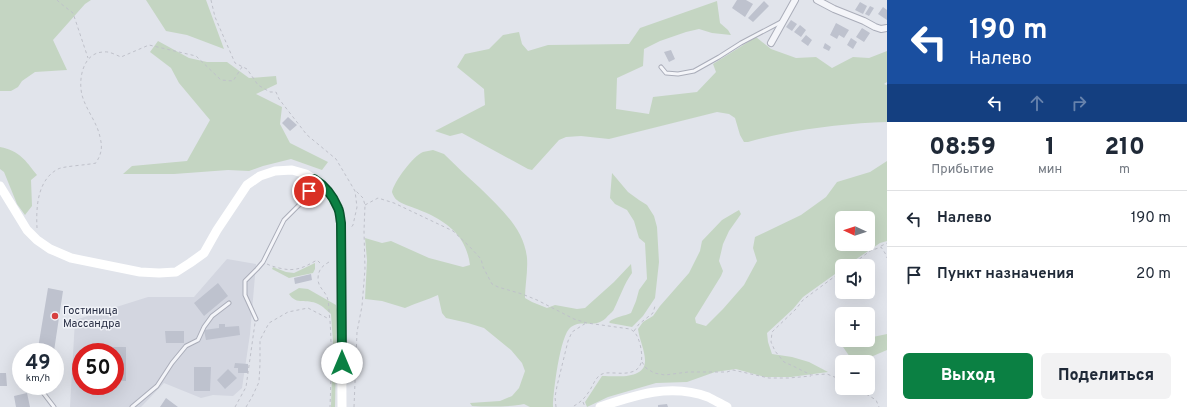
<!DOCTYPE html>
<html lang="ru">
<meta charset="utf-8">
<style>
:root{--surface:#fff;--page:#f2f2f3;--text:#1f2937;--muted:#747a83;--line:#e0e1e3;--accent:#0b8043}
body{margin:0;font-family:Overpass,sans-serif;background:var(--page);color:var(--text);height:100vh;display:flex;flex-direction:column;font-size:15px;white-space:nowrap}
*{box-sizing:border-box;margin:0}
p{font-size:13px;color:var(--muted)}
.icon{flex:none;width:22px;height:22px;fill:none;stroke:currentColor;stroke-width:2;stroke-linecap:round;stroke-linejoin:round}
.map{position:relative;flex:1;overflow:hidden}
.drawer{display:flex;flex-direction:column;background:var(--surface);width:300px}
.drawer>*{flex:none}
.top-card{background:#1a4fa0;color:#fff;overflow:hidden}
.needle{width:26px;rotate:273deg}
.controls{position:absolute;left:835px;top:211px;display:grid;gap:8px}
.controls a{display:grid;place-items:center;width:40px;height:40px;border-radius:6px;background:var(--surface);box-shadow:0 4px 16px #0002;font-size:20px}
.speed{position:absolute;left:12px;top:343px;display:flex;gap:8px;font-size:20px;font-weight:700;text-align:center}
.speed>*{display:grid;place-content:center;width:52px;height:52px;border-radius:50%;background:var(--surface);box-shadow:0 4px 16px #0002;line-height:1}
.speed small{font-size:10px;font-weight:400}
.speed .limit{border:6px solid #d22;background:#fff;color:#111}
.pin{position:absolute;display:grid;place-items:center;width:34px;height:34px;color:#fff;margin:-17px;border:2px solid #fff;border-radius:50%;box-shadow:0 1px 4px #0007}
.me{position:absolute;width:44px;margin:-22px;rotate:0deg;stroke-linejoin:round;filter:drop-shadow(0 0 3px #0008)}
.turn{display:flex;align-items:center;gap:14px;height:84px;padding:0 16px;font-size:18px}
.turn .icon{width:52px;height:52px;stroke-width:2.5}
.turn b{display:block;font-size:28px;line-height:34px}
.lanes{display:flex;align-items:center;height:38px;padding:0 16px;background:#0003;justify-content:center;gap:20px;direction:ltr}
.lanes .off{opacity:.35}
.eta{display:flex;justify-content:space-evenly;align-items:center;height:68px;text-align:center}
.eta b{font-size:24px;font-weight:800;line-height:28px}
.action{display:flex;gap:8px;margin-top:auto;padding:8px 16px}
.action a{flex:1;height:46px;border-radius:6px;background:var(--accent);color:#fff;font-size:16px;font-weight:800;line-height:46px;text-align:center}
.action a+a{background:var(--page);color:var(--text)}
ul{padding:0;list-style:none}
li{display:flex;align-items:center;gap:12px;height:56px;padding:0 16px;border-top:1px solid var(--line)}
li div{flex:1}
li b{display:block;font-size:15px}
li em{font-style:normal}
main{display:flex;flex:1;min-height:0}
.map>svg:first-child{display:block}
</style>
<main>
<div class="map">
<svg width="887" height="407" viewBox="0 0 887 407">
<rect width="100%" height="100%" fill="#e1e4eb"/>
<path fill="#d3d6e0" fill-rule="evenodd" d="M 227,259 L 256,264 L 250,334 L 242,388 L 233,396 L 213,395 L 201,398 L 164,383 L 141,407 L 70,407 L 75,320 L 148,297 L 194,297 ZM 81,352 L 115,352 L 115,386 L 81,386 Z"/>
<path fill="#c4d5c2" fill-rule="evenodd" d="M 0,0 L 91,0 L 85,4 L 53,40 L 67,70 L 35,72 L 22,81 L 18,87 L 11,91 L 0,91 Z
M 146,0 L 206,0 L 224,49 L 187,35 L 166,31 Z
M 717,1 L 720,23 L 728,30 L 731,35 L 712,33 L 699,29 L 686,32 L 660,41 L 644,49 L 643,66 L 617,78 L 616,109 L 649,114 L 653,97 L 697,92 L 716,72 L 713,64 L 756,37 L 771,49 L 796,58 L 816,57 L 832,68 L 853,57 L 869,58 L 887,51 L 887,82 L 884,84 L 887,85 L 887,122 C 852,123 816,127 781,134 C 770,136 759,139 748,142 L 744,142 L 740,135 L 735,118 L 729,114 L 717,112 L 609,139 L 581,136 L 566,137 L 559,140 L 532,170 L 528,169 L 462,133 L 450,136 L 435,131 L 485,105 L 484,89 L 457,67 L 465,54 L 489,49 L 503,35 L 519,32 L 522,44 L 528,51 L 548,45 L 629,44 L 640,28 Z
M 158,41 L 189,58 L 207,62 L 227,62 L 249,78 L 276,76 L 277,84 L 256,94 L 282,107 L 280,124 L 290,143 L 328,162 L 322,170 L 291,159 L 263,166 L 249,171 L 228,170 L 174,174 L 123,174 L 132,166 L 187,161 L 210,120 L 179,83 L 171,68 L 150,52 Z
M 0,147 C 20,151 25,160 37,175 L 31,180 L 32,206 L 25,215 L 17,204 L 4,172 L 0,169 Z
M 433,150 L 444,154 C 456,166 468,177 480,188 C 500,208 524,228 527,258 C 528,272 525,285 525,298 L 532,302 L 547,308 L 555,305 L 577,309 L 585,308 L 614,282 L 631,264 L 632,273 C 624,284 620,297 614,309 C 613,312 608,315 606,318 C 594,329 582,319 571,327 C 560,334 553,393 553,407 L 530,407 L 524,404 C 509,407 488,407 472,406 L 470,403 L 500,401 L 512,396 L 519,388 L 525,371 L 522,363 L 511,350 L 484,328 L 468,323 L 446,318 L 442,313 L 438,295 C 427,300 416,303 405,308 L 382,301 L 365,299 L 367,260 L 365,238 L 382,243 L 391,241 L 429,258 L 463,267 L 470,265 C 466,234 445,220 417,209 C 412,207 401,204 397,200 C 395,199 393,195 392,192 C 394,182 413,156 423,152 C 426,151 430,151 433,150 Z
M 887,161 L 887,241 L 880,243 L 846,266 L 842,266 L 842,269 L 803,297 L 793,309 L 767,333 L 768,342 L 772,354 L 792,357 L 809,362 L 828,372 L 791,377 L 765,377 L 736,369 L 715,372 L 687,382 L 656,383 L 608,397 L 587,407 L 585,402 L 602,376 C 615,376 646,380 645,360 C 645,351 639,338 638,329 L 643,322 L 653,316 L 660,306 L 689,273 L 700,251 L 702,241 L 722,220 L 739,210 L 741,214 L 729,231 L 723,244 L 719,261 L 723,271 L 721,276 L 695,318 L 696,323 L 706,326 L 723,309 L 744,285 L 757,261 L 753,248 L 755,237 L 801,215 L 826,197 L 837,182 L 870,172 ZM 842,218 L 868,218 L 868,244 L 842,244 Z
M 612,173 L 628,192 L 639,200 L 647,205 L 654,216 L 657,227 L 659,262 L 655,298 L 643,316 L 632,327 L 610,323 L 609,322 C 614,317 625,316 631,313 L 636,301 L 639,290 L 647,279 L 645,243 L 639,238 L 634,221 L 627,210 L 615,204 L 610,198 Z
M 315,263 L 315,269 L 313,273 L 289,278 L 272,269 L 273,267 L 286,272 L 294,273 Z
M 299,288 L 308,289 L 336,305 L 337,310 L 335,407 L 331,407 L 333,342 L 331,314 C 327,311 323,306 318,304 C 306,298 297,306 289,294 Z
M 887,334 L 887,350 L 866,359 L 852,360 L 841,344 L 860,340 L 868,340 L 868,338 Z"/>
<path fill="#bec2ce" d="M 737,0 L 746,0 L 753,4 L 745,17 L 732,8 Z
M 764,1 L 769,6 L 753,22 L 748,18 Z
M 860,2 L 867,6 L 863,14 L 855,10 Z
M 870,6 L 874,8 L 869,16 L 865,14 Z
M 883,7 L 887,10 L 887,20 L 878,14 Z
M 791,20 L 797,24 L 792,31 L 786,27 Z
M 836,23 L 849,30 L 844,38 L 839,35 L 837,39 L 830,35 Z
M 800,25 L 806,30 L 801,37 L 794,32 Z
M 862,28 L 870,33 L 864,42 L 856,37 Z
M 806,35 L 812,40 L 808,46 L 801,41 Z
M 851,38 L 857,42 L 853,49 L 847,45 Z
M 825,43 L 831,47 L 829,51 L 823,48 Z
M 671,50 L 675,59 L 669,62 L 664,52 Z
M 288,117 L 297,125 L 290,131 L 282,123 Z
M 311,274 L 312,280 L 295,284 L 294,278 Z
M 218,283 L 228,296 L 204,316 L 194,303 Z
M 48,288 L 63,291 L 54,351 L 38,348 Z
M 219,324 L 225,324 L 225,327 L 239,326 L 240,335 L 206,340 L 204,330 L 219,328 Z
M 165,331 L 184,331 L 184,343 L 166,343 Z
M 113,347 L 126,347 L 126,381 L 115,380 L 115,352 L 113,352 Z
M 235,363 L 248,364 L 248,373 L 238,373 L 238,368 L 234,368 Z
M 194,367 L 211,367 L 210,391 L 194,391 Z
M 228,369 L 237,378 L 225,389 L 217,380 Z
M 0,373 L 6,373 L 7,386 L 0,386 Z
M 44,386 L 53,386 L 54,388 L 47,392 Z
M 27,393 L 30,407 L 16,407 L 14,396 Z
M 166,398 L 178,407 L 160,407 Z
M 667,404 L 668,407 L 658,407 L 658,405 Z"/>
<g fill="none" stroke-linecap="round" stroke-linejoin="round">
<g stroke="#aaadb9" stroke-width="5">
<path id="service" d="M 661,67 L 666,73 L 678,74 L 694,71 L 719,57 L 741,43 L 781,22
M 256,319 L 245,295 L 245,281 L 257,269 L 263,262 L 284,220 L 303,201 L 313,181
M 38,386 L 54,407
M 132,407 L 157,386 L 172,363 L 186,346 L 198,340 L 204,327 L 212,316 L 229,303"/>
</g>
<g stroke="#aaadb9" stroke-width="8">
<path id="minor" d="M 817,0 L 834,9 L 864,21 L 875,27 L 881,29 L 887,28
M 771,43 L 795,0"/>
</g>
<path stroke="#bfc1ca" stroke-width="1" stroke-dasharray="3 3" stroke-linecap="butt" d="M 57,0 L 60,3 L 73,13 L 88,58
M 211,0 L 215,17 L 235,63 L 247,69 L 258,85 L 270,92 L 276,92 L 279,99 L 307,135 L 336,159 L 355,191 L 357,207 L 353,225 L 350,229
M 365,205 L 378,198 L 394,203 L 453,231 L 469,246 L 481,259 L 483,267 L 492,284 L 498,287 L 522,294 L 537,300 L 574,319 L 587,323 L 630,329 C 636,332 638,337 640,344 C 645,366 640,375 615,373 C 610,373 605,372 600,375 C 595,379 593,385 590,390 C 585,398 580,403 572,407
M 37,228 C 36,208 37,180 58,169 C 64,166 88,165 96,163 C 101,154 103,149 100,137 C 97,122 86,110 82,95 C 78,79 83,52 104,52 C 109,51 116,55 121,57 L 149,45 L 196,56 L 221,80 L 233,81 L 242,67
M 881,246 L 887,243
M 329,262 C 322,266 318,270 318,279 C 318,288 326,291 328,300 C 329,307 329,314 330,321 C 332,350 331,379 330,407
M 267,264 C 271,266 275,267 279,268 C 295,272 303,268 317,260 L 322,265
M 850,266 L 870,251 L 881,247 L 885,253 L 887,258
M 842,271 L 803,300 L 796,309 L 772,332 L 771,342 L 775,351 L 784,362 L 793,366 L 811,375 L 827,374 L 842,380
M 634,331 L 639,324 L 653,313 L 655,306
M 642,362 L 646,368 L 654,373 L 665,375 L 688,372 L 727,372 L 733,370 L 769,378 L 789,378 L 811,376
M 856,388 L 876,400 L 879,407
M 583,402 L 585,407
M 235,407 L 246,387 L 255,323
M 246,407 L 252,397 L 259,382 L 260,364 L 260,340 L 269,323 L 288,312 L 308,308 L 329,319
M 354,407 L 357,332 L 362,306 L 365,269 L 364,231 L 365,205 L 363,198 L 356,191
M 556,407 L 555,397 L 557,386 L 568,341 L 572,332 L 586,323"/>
<use href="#service" stroke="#f4f5f9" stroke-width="3"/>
<use href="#minor" stroke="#f4f5f9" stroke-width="6"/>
<path stroke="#fff" stroke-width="9" d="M 0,186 L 27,230 L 37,240 L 50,249 L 71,258 L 140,272 L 159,273 L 176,272 L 190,263 L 204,253 L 217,230 L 247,185 L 260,176 L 275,171 L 292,170 L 306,174 L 319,182 L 329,194 L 338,207 L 341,223 L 342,407
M 600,407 C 635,395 671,383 708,397 C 714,400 721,404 727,407"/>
</g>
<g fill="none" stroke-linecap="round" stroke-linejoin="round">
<g stroke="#07532c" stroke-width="10">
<path id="route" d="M 309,191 L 314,179 C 324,185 333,196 338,208 C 340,212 340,218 341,223 L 342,363"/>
</g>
<use href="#route" stroke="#0b8043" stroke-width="7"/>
</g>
<circle fill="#d73f3f" stroke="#f1f3f8" stroke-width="1.5" cx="55" cy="316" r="4"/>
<g text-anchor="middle" stroke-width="3" stroke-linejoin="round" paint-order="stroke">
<g font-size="11" fill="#282e44" stroke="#f1f3f8" text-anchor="start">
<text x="63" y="314">Гостиница<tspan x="63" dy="13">Массандра</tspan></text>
</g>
</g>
</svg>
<div class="controls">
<a><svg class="needle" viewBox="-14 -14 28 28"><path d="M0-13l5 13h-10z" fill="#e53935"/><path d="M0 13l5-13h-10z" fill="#747a83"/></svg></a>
<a><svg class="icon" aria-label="sound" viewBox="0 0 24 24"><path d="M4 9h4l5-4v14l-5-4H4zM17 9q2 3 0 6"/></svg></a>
<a>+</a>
<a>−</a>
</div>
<div class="speed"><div>49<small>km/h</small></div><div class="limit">50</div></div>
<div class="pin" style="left:309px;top:191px;background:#d93025"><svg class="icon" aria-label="arrive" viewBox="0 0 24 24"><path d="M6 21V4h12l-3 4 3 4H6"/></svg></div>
<svg class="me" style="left:342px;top:363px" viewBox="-20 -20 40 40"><circle r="19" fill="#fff"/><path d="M0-13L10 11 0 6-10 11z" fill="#0b8043"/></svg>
</div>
<section class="drawer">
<div class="top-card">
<div class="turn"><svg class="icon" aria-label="left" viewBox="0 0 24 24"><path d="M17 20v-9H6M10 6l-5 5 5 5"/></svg><div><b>190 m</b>Налево</div></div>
<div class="lanes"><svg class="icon" aria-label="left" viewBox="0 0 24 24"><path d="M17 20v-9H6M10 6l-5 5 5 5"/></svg><svg class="icon off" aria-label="ahead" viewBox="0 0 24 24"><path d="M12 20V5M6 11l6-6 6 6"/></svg><svg class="icon off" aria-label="right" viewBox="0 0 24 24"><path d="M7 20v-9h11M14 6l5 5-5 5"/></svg></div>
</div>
<div class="eta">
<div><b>08:59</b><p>Прибытие</p></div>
<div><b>1</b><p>мин</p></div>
<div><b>210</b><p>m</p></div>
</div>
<ul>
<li><svg class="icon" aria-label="left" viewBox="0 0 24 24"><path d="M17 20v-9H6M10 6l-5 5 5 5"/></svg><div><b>Налево</b></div><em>190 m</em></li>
<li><svg class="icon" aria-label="arrive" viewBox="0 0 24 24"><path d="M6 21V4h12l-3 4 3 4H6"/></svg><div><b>Пункт назначения</b></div><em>20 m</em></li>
</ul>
<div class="action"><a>Выход</a><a>Поделиться</a></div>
</section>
</main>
